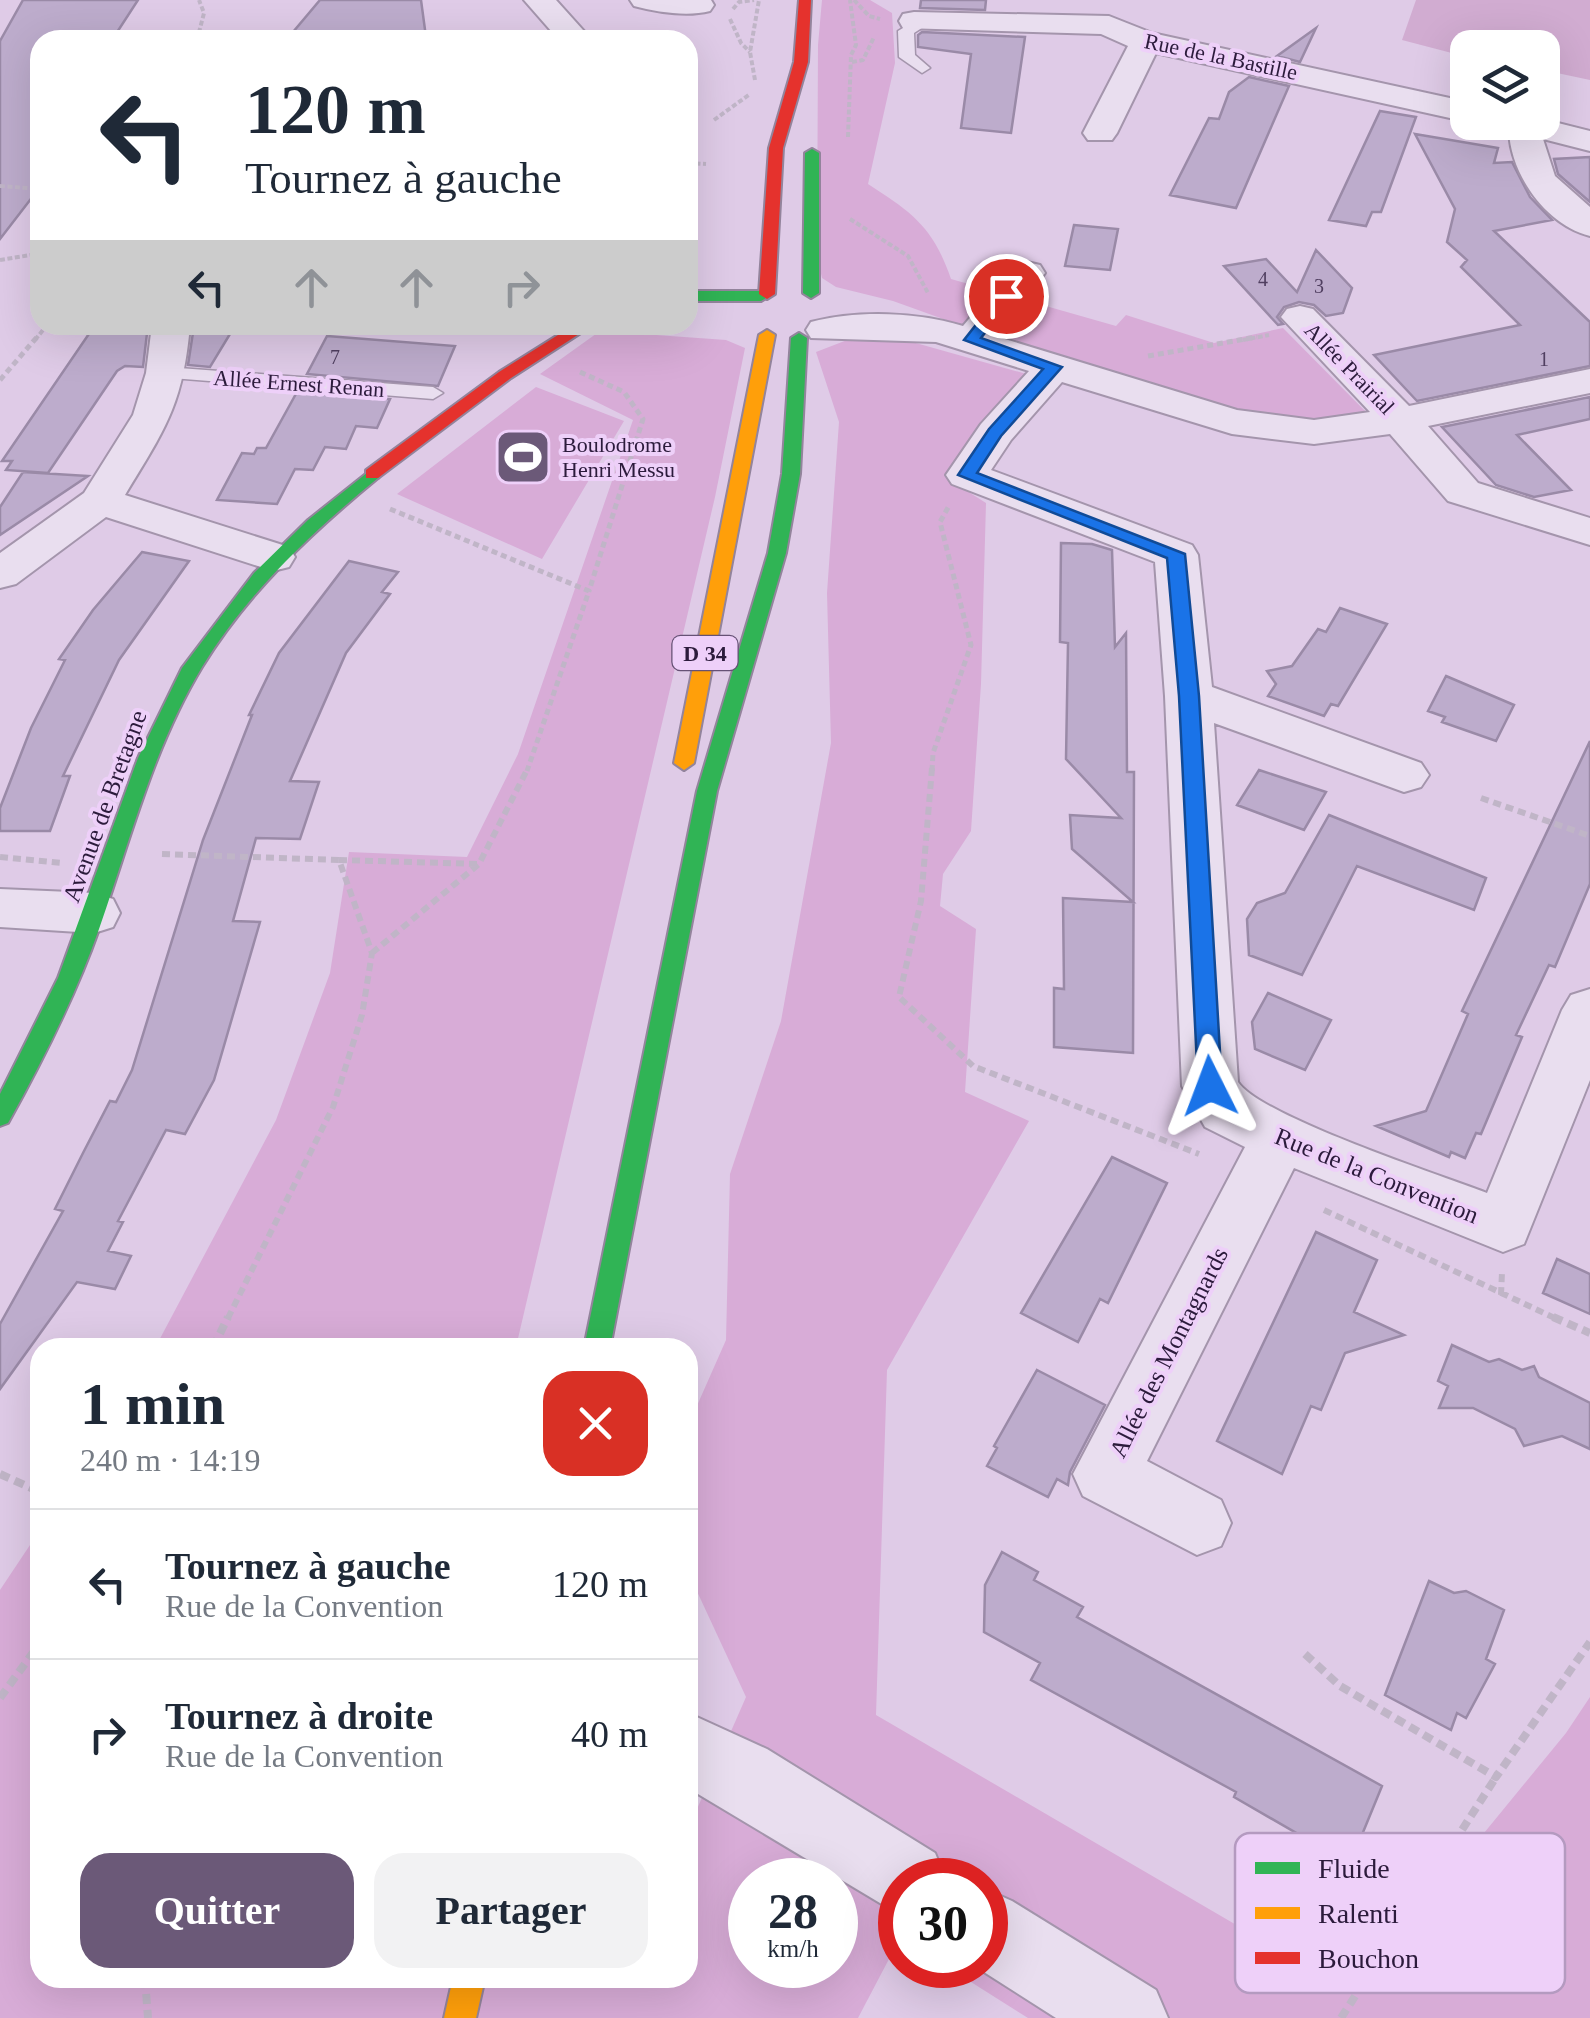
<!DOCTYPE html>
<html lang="fr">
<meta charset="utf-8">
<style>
:root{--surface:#fff;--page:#f2f2f3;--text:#1f2937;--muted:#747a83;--line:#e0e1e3;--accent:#6b5978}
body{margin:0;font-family:"Times New Roman",serif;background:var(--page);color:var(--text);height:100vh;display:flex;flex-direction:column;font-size:38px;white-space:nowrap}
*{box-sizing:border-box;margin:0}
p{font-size:32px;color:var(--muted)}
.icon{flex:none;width:55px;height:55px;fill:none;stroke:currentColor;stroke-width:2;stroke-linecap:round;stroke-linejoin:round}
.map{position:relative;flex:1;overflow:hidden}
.sheet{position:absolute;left:30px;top:1338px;width:668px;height:650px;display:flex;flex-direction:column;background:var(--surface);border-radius:30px;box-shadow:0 10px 40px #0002}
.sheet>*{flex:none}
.guide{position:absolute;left:30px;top:30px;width:668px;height:305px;border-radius:30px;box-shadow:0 10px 40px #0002;background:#fff;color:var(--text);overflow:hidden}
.tools{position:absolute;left:1450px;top:30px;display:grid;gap:20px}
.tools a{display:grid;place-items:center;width:110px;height:110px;border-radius:20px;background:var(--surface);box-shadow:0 10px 40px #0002;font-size:50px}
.speed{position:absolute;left:728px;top:1858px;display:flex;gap:20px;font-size:50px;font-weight:700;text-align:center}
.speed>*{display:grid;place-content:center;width:130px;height:130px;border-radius:50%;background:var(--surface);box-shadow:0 10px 40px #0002;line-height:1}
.speed small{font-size:25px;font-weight:400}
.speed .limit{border:15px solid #d22;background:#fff;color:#111}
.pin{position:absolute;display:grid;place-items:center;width:85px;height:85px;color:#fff;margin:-42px;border:5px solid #fff;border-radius:50%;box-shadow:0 2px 10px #0007}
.me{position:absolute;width:110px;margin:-55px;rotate:357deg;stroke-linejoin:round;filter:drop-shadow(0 0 8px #0008)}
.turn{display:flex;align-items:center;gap:35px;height:210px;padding:0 50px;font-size:45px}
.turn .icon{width:130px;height:130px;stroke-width:2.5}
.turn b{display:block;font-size:70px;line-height:85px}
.lanes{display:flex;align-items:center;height:95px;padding:0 50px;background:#0003;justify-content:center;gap:50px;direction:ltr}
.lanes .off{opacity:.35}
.round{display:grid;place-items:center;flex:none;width:105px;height:105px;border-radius:30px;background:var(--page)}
.headline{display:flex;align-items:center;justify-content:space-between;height:170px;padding:0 50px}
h1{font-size:60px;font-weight:700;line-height:75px}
.primary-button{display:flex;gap:20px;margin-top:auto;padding:20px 50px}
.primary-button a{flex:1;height:115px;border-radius:30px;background:var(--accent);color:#fff;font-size:40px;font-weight:700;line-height:115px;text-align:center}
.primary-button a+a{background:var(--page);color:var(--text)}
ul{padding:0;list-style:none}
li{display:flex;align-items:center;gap:30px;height:150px;padding:0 50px;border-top:2px solid var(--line)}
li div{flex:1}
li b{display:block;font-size:38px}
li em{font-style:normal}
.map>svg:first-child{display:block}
</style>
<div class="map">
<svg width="1590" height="2018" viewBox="0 0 1590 2018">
<rect width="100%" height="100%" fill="#dfcbe7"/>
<path fill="#d8acd7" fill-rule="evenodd" d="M 822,0 L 870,0 L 892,13 L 895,63 L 868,184 C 913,213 933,227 951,279 L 1116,326 L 1126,315 L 1214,343 L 1283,328 L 1367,413 L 1315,420 L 1255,416 L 996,338 L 893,301 L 836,287 L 822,278 L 817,257 L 818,45 Z
M 600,331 L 726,340 L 745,348 L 715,497 L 516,1347 L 155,1348 L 276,1120 L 330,973 L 349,852 L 467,857 L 518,754 L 633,420 L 540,374 Z
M 855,337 L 898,338 L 1030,375 L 948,479 L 986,503 L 981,684 L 971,831 L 943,874 L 940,906 L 976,929 L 965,1092 L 1029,1121 L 887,1370 L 876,1715 L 1353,1993 L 1566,1733 L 1590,1697 L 1590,2018 L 1028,2018 L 944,1965 L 985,1965 L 985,1880 L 900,1880 L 900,1938 L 858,2018 L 0,2018 L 0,1590 L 40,1530 L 40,1978 L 688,1978 L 688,1804 L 697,1809 L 746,1697 L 688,1572 L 688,1426 L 726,1340 L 730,1174 L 781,1021 L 831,743 L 827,593 L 839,422 L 816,352 ZM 750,1880 L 835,1880 L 835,1965 L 750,1965 Z
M 536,387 L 624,421 L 542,559 L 397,494 Z"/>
<path fill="#d1acd1" d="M 1416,0 L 1590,0 L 1590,80 L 1543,70 L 1542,48 L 1468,48 L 1467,57 L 1402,40 Z"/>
<path fill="#bdaccc" stroke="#9a8aa7" stroke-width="2.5" d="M 23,0 L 138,0 L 112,40 L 40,40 L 40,187 L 0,239 L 0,41 Z
M 320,0 L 421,0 L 426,37 L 288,38 Z
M 921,0 L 986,0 L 985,10 L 920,8 Z
M 1316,28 L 1300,62 L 1277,56 Z
M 922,32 L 1025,37 L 1011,133 L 961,128 L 971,54 L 918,47 L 918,35 Z
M 1249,77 L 1289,86 L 1236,208 L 1170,195 L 1209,118 L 1219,119 L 1229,92 Z
M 1380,111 L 1416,117 L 1381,212 L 1372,212 L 1366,226 L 1329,220 Z
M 1415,134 L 1498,148 L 1494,163 L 1512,162 L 1530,197 L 1552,220 L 1494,231 L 1590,322 L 1590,366 L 1417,401 L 1374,355 L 1520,325 L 1461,267 L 1467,260 L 1447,242 L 1455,209 Z
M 1590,157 L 1590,202 L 1558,174 L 1554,159 Z
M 1074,225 L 1118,229 L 1110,270 L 1065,266 Z
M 1316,250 L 1352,288 L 1343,313 L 1326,316 L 1314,305 L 1299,302 L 1284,307 L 1277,317 L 1283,324 L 1278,325 L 1224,266 L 1266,259 L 1297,292 Z
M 95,325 L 148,325 L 143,367 L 125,366 L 117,371 L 48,473 L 6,470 L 12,461 L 2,461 Z
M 194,326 L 233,329 L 210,367 L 188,365 Z
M 327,336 L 455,346 L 438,386 L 307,374 Z
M 297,392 L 390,399 L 377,428 L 356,426 L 346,449 L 325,447 L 313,470 L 295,469 L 277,504 L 217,500 L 242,453 L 254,454 L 257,448 L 266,448 Z
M 1590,397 L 1590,419 L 1517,435 L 1571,490 L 1534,497 L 1496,485 L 1442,427 Z
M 23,472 L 88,476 L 0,535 L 0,507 Z
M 1061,543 L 1092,544 L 1112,550 L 1115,647 L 1126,633 L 1127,772 L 1134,772 L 1133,1053 L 1054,1047 L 1054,988 L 1064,989 L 1063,898 L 1133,902 L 1072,849 L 1070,815 L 1121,818 L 1066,759 L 1068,643 L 1060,642 Z
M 142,552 L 189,561 L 119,660 L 63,776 L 70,776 L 50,831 L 0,831 L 0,808 L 31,728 L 65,660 L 59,659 L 93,610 Z
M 349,561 L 398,572 L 382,592 L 390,594 L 346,653 L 290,781 L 319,782 L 300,839 L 256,838 L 233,921 L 260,922 L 214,1080 L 185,1134 L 166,1130 L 118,1221 L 123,1222 L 108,1251 L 131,1256 L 115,1289 L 77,1282 L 0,1389 L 0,1324 L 63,1211 L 55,1209 L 83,1153 L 110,1101 L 116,1102 L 132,1070 L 203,840 L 252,715 L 249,715 L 279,653 Z
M 1340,608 L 1387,624 L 1338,706 L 1331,704 L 1324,716 L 1268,696 L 1276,684 L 1267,671 L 1292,666 L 1318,629 L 1326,632 Z
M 1446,676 L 1514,705 L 1496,741 L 1442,722 L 1445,717 L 1428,711 Z
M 1590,741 L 1590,884 L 1555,967 L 1549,965 L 1516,1035 L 1522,1037 L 1481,1134 L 1476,1133 L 1465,1158 L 1451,1152 L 1449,1157 L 1376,1126 L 1426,1111 L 1468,1014 L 1462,1011 Z
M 1259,770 L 1326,792 L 1304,830 L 1237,805 Z
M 1329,815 L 1486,878 L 1474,910 L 1357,866 L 1302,975 L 1249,955 L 1247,919 L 1257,903 L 1285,893 Z
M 1268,993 L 1331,1020 L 1305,1070 L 1255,1049 L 1252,1022 Z
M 1112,1157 L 1167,1183 L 1108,1303 L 1100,1299 L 1078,1342 L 1021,1313 Z
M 1316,1232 L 1377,1260 L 1354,1312 L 1404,1335 L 1345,1353 L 1321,1410 L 1311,1406 L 1282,1474 L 1217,1441 Z
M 1557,1259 L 1590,1274 L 1590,1314 L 1543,1293 Z
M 1452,1345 L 1489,1362 L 1499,1359 L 1522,1370 L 1534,1366 L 1539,1377 L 1590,1403 L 1590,1449 L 1562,1436 L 1524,1446 L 1515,1429 L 1473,1408 L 1439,1408 L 1448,1386 L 1438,1381 Z
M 1037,1370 L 1105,1405 L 1070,1472 L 1068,1485 L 1057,1479 L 1048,1497 L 987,1466 L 997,1448 L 994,1446 Z
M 1002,1552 L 1038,1572 L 1034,1580 L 1083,1607 L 1077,1617 L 1382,1786 L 1350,1864 L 1234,1797 L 1236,1792 L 1031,1680 L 1040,1663 L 984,1632 L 985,1585 Z
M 1429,1581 L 1454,1593 L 1466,1591 L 1504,1610 L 1486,1659 L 1495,1664 L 1466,1718 L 1457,1713 L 1451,1730 L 1385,1695 Z"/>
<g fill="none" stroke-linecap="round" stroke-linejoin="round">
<g stroke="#a495ac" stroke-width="3">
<path id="lane" d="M 918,19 L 931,22 L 914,33 L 915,55 L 930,68 L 922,73 L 899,57 L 898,31 Z
M 166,367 L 433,387 L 443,393 L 433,399 L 159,377 L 156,373 Z"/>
</g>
<g stroke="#a495ac" stroke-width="4">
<path id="street" d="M 524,0 L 556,0 L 592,40 L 559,40 Z
M 630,0 L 711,0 L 714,5 L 710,11 C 687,17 657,12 634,6 Z
M 914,12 L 1109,16 L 1152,33 L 1468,102 L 1468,122 L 1156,53 L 1117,133 L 1112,140 L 1088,140 L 1083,133 L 1128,46 L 1101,34 L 903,28 L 899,21 L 903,14 Z
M 1542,119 L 1590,131 L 1590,151 L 1543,139 L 1555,176 L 1590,207 L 1590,236 C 1546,225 1510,174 1509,130 L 1499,122 L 1542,122 Z
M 1027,262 L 1040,265 L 1045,273 L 995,336 L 1237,410 L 1314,420 L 1370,412 L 1281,317 L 1287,309 L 1300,306 L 1313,309 L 1409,406 L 1590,369 L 1590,393 L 1428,426 L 1478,483 L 1590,518 L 1590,545 L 1448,501 L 1390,434 L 1314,444 L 1232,434 L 1062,382 L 1011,440 L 991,470 L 1192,545 L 1198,555 L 1212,687 L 1421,763 L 1429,775 L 1421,787 L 1404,792 L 1214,723 L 1238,1082 C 1260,1116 1440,1175 1487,1193 L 1562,1010 L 1571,995 L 1590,989 L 1590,1080 L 1524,1244 L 1503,1252 L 1294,1168 L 1147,1461 L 1221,1500 L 1231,1523 L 1221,1546 L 1197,1555 L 1083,1496 L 1073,1474 L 1245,1147 L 1205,1127 L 1182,1086 L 1165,696 L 1155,562 L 952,484 L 946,475 L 981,424 L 1029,371 L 936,342 L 811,338 L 806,330 L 811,322 C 858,310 917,312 963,326 L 1014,265 Z
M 152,325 L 190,325 C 183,405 165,429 125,495 L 289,547 L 295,557 L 289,567 L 273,571 L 106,517 L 16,584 L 0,588 L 0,553 L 84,493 L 133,415 L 146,373 Z
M 0,889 L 94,893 L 113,899 L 120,913 L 113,927 L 94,933 L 0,927 Z
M 688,1713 L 767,1749 L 935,1853 L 946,1880 L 900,1880 L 900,1915 L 688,1788 Z
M 985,1889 L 1012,1901 L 1156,1990 L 1168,2018 L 1056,2018 L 973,1965 L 985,1965 Z"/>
</g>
<g stroke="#93849c" stroke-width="4">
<path id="fast" d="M 812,149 L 819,153 L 819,293 L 811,298 L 803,293 L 805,153 Z
M 688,291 L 761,291 L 769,296 L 761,301 L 688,301 Z
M 799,333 L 807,338 L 800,474 L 786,553 L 717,791 L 610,1348 L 584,1348 L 697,791 L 768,553 L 782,474 L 791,338 Z
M 372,469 L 381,474 L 378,478 C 311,533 248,592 202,667 C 153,748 130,841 99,929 C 75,997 43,1060 8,1123 L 0,1126 L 0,1094 L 58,978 L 138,758 L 182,668 L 254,573 L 308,520 Z"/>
</g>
<g stroke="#93849c" stroke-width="4">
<path id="slow" d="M 767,330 L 775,335 L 694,763 L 684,770 L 674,763 L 759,335 Z
M 453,1978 L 485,1978 L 476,2018 L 444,2018 Z"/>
</g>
<g stroke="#93849c" stroke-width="4">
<path id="jam" d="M 799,0 L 811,0 L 808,62 L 783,148 L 775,294 L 767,299 L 759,294 L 769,148 L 794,62 Z
M 574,325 L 593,325 L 511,378 L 378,478 L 366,478 L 366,470 L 499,372 Z"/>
</g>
<path stroke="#c0b5c7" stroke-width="4" stroke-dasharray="5 2.5" stroke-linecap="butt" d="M 854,0 L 869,16 L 880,19
M 733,9 L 739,2 L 754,0
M 730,19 L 741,43 L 750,52
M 197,40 L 204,13 L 199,0
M 852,62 L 863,60 L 874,37
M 755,80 L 750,52 L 759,0
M 714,120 L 750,94
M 848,137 L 851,55 L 856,45 L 850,0
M 688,163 L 706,164
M 0,186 L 40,189
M 850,219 L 908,256 L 928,293
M 40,251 L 34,266 L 40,274
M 0,260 L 37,254
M 35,340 L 47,325
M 1243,340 L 1269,335"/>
<path stroke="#c0b5c7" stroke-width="5" stroke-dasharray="6 4" stroke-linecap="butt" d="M 1148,356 L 1257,337
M 580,372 L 624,392 L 643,419 L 589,591
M 0,380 L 37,337
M 390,509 L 589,591 L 527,771
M 932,771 L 933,753 L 971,645 L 940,522 L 950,504"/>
<path stroke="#c0b5c7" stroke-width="6" stroke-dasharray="8 5" stroke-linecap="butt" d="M 932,768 L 921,901 L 899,997 L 973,1066 L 1199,1154
M 1481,798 L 1590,836
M 162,854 L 339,860 L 372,953 L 362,1015 L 333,1107 L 227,1320
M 0,857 L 63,863
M 339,860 L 478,864
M 372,953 L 479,864 L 528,768
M 1324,1210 L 1559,1320
M 1501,1295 L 1502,1272"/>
<path stroke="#c0b5c7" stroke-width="8" stroke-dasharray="10 6" stroke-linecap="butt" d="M 1553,1317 L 1590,1333
M 213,1348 L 228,1317
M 0,1474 L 40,1492
M 1305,1654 L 1340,1686 L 1496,1777 L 1590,1642
M 0,1698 L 40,1643
M 145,1978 L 148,2018
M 1341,2018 L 1496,1777"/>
<use href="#lane" fill="#e9deef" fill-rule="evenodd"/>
<use href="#street" fill="#e9deef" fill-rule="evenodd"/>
<use href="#fast" fill="#30b455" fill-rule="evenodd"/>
<use href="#slow" fill="#ff9f0a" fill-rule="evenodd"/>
<use href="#jam" fill="#e5322d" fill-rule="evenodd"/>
</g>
<path fill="#1a73e8" stroke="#114b97" stroke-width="2.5" d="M 1001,293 L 1014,296 L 981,338 L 1062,367 L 1001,436 L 977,473 L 1185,554 L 1199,696 L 1222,1086 L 1219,1093 L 1202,1093 L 1198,1086 L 1179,696 L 1167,558 L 958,475 L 989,429 L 1043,369 L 964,340 Z"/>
<defs>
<g id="stadium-square" transform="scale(2.875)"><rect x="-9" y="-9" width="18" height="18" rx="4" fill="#6b5978" stroke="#eed0f9"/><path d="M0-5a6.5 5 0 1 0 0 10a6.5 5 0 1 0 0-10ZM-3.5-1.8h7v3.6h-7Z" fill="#fff"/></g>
</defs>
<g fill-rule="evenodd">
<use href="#stadium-square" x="523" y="457"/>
</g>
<g text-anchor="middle" stroke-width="8" stroke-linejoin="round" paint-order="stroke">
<g font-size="20" fill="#503f60">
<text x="1263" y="286">4</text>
<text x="1319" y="293">3</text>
<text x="335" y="364">7</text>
<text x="1544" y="366">1</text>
</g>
<g font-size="22" fill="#2c1b3c" stroke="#eed0f9">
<text transform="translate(1221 56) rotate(12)" y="8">Rue de la Bastille</text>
<text transform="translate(1350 368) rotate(46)" y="8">Allée Prairial</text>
<text transform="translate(299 383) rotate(4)" y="8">Allée Ernest Renan</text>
</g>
<g font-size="22" fill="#2c1b3c" stroke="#eed0f9" text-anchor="start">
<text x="562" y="452">Boulodrome<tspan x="562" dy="25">Henri Messu</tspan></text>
</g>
<rect fill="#eed0f9" stroke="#665175" stroke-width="2.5" x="672.5" y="636" width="65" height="34" rx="8"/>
<g font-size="22" font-weight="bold" fill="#2c1b3c">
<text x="705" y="661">D 34</text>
</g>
<g font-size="25" fill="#2c1b3c" stroke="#eed0f9">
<text transform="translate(104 806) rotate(-70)" y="9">Avenue de Bretagne</text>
<text transform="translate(1377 1175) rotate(22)" y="9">Rue de la Convention</text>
<text transform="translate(1168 1352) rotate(-63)" y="9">Allée des Montagnards</text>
</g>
</g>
<rect x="1235" y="1833" width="330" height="160" rx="15" fill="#eed0f9" stroke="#b49ac0" stroke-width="2.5"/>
<rect x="1255" y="1862" width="45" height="12" fill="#30b455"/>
<rect x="1255" y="1907" width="45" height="12" fill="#ff9f0a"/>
<rect x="1255" y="1952" width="45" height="12" fill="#e5322d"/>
<g font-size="28" fill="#2c1b3c">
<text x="1318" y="1878">Fluide</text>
<text x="1318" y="1923">Ralenti</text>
<text x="1318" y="1968">Bouchon</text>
</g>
</svg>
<div class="tools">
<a><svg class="icon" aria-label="layers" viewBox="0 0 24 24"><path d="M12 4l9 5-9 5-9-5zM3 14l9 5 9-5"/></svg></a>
</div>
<div class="speed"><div>28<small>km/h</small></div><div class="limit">30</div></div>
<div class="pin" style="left:1006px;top:296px;background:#d93025"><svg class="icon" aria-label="arrive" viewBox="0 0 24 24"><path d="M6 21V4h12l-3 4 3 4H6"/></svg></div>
<svg class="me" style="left:1210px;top:1086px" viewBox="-20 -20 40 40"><path d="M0-17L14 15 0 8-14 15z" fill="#1a73e8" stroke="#fff" stroke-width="4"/></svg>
<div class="guide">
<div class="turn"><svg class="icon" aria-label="left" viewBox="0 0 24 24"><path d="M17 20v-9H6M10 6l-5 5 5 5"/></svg><div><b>120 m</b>Tournez à gauche</div></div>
<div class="lanes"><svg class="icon" aria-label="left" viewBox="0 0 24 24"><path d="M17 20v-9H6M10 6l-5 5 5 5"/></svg><svg class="icon off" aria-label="ahead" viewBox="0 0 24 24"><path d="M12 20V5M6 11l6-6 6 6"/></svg><svg class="icon off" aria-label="ahead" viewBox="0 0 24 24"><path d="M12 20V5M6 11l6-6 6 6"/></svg><svg class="icon off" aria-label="right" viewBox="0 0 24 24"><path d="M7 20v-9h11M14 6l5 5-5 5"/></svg></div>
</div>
<section class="sheet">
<div class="headline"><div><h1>1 min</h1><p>240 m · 14:19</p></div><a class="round" style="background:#d93025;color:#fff"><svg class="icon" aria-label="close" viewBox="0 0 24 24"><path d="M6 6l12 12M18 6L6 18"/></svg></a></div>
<ul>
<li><svg class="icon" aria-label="left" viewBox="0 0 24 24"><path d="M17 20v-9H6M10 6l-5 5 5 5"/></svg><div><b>Tournez à gauche</b><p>Rue de la Convention</p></div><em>120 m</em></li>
<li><svg class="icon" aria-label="right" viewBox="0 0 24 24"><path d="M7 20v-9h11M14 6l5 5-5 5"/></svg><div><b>Tournez à droite</b><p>Rue de la Convention</p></div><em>40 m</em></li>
</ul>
<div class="primary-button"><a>Quitter</a><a>Partager</a></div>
</section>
</div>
